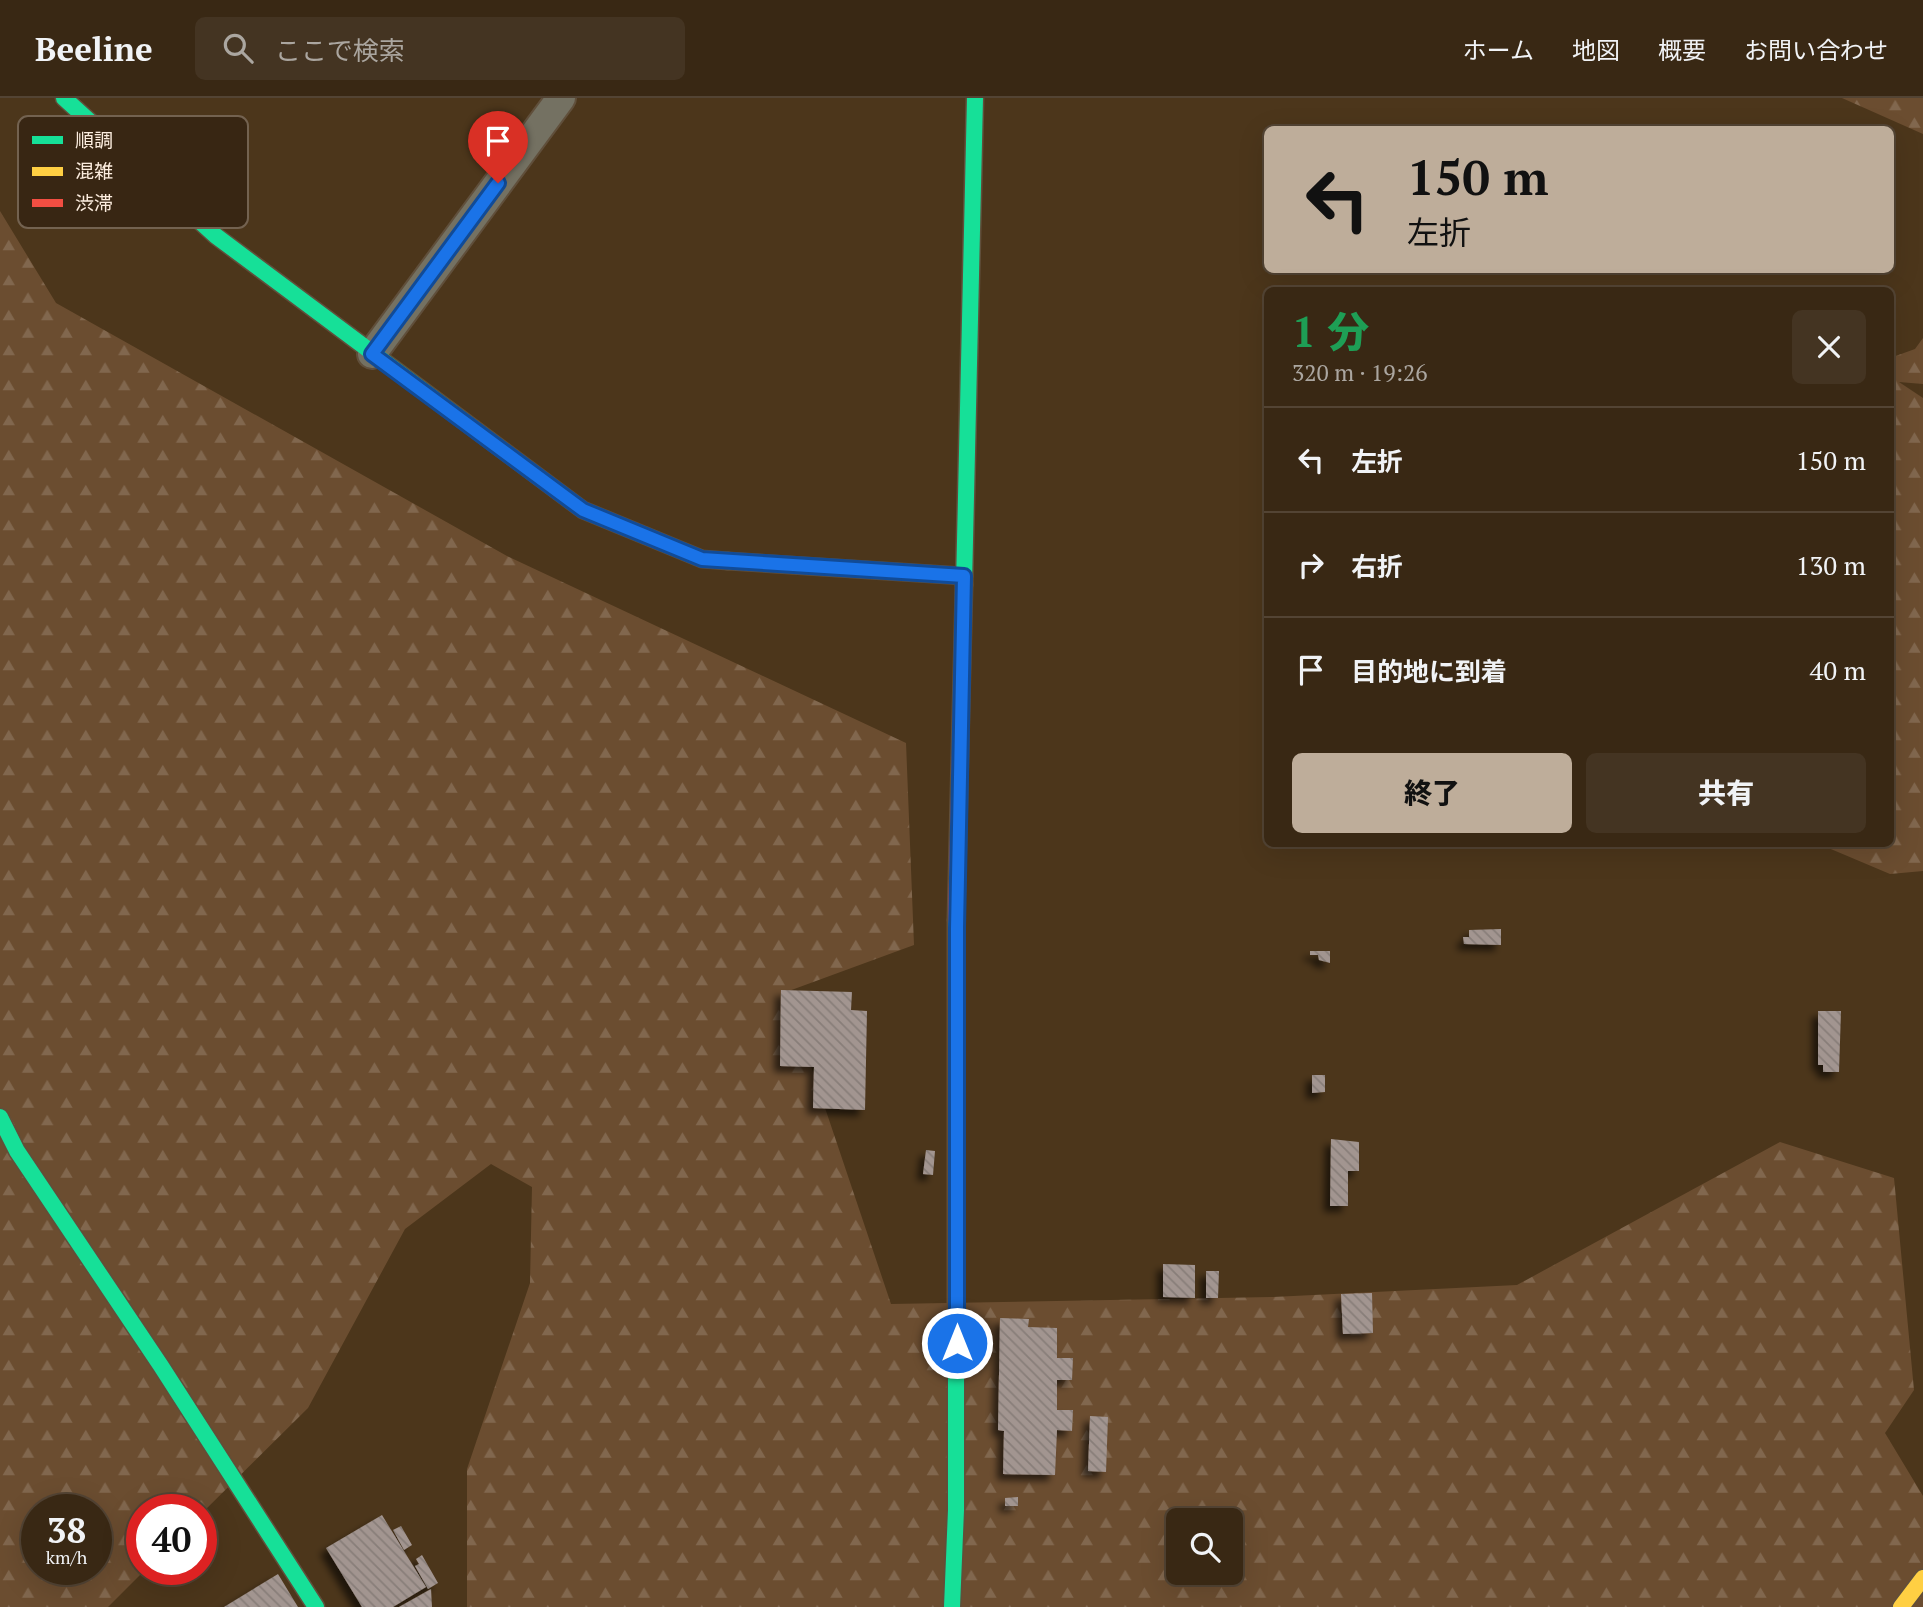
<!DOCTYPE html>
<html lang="ja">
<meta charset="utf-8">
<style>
:root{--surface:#392814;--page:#443422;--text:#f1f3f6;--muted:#aba6a0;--line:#534434;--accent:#bead9a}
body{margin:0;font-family:"PT Serif","Noto Sans JP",serif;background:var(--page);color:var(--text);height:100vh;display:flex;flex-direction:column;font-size:26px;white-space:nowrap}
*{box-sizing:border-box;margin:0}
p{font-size:23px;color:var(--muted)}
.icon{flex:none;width:38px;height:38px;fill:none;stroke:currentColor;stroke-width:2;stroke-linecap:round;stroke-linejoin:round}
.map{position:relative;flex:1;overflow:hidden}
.drawer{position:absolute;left:1264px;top:189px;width:630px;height:560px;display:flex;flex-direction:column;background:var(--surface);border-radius:10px;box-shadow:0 7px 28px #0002,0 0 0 2px var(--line)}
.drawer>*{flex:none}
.banner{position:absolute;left:1264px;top:28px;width:630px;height:147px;border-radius:10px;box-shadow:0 7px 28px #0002,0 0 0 2px var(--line);background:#bead9a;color:#111;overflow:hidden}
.tools{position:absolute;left:1166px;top:1410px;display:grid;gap:14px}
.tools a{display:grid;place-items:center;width:77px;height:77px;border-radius:10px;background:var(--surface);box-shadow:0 7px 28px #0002,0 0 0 2px var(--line);font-size:35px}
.speed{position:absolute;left:21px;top:1396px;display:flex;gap:14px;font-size:35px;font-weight:700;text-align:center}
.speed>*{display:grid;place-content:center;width:91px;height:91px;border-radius:50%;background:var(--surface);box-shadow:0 7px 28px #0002,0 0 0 2px var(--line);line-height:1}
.speed small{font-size:18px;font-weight:400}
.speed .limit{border:10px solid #d22;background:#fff;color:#111}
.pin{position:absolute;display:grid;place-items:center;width:60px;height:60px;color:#fff;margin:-72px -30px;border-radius:50% 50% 50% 0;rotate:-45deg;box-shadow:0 0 7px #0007}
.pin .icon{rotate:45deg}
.me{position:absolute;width:77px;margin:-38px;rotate:0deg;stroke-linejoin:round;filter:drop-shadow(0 0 5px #0008)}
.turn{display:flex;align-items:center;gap:24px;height:147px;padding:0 28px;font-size:32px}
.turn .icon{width:91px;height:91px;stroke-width:2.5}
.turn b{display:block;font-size:49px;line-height:60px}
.round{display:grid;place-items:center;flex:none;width:74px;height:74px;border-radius:10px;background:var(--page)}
.overview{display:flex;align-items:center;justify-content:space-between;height:119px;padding:0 28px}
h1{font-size:42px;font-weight:800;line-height:52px;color:#1e9e55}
.primary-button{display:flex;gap:14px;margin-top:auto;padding:14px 28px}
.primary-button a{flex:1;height:80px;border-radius:10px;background:var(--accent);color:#111;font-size:28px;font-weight:800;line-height:80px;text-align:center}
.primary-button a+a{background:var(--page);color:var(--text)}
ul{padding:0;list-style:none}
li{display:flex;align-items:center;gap:21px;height:105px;padding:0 28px;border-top:2px solid var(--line)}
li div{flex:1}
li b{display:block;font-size:26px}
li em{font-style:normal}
header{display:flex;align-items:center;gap:42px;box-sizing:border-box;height:98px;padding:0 35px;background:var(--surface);border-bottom:2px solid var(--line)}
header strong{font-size:33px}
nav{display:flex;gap:38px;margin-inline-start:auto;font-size:24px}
.search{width:490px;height:63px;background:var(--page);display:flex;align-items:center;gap:18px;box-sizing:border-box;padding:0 24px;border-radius:10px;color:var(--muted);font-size:26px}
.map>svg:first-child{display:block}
</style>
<header>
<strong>Beeline</strong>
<div class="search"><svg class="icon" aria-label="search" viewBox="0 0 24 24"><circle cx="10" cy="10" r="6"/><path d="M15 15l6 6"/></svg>ここで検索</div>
<nav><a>ホーム</a><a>地図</a><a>概要</a><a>お問い合わせ</a></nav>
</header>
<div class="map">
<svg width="1923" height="1509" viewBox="0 0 1923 1509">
<defs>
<pattern id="forest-firs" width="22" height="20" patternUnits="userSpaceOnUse" patternTransform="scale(1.75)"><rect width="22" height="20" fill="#6b4d30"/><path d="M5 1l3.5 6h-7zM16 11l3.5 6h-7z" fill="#81674e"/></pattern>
<pattern id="building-back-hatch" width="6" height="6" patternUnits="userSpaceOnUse" patternTransform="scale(1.75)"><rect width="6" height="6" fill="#a29590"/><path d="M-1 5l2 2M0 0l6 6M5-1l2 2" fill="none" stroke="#887e79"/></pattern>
<filter id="shadow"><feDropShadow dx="-6" dy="6" stdDeviation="3.5" flood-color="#0009"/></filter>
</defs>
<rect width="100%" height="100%" fill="#4c361b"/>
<path fill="url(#forest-firs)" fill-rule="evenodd" d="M 1842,0 L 1923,0 L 1923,36 Z
M 0,113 L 56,205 L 507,458 L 906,645 L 914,847 L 786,894 L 891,1206 L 1273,1199 L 1517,1187 L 1780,1044 L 1894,1080 L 1914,1292 L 1885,1335 L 1923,1398 L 1923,1509 L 467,1509 L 467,1371 L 530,1185 L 532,1089 L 491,1066 L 405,1131 L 308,1310 L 201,1416 L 201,1412 L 142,1412 L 142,1472 L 145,1472 L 108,1509 L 0,1509 ZM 37,1412 L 96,1412 L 96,1472 L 37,1472 ZM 1178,1423 L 1230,1423 L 1230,1475 L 1178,1475 Z
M 1923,240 L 1923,286 L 1899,284 L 1923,300 L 1923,773 L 1890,776 L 1819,746 L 1890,746 L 1890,260 L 1915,251 Z"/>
<path fill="url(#building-back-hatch)" filter="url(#shadow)" d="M 1501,831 L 1501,847 L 1464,846 L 1463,839 L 1469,839 L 1469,832 Z
M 1310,853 L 1330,853 L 1330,865 L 1319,862 L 1318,857 L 1310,857 Z
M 781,892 L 852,894 L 851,912 L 867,913 L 865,1012 L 813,1010 L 814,969 L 780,968 Z
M 1818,913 L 1841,913 L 1839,974 L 1823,974 L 1823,967 L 1818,967 Z
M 1312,977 L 1325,977 L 1325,994 L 1312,995 Z
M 1331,1041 L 1359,1044 L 1359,1073 L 1348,1073 L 1348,1108 L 1330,1108 Z
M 926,1052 L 935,1053 L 933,1077 L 923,1076 Z
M 1163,1166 L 1195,1167 L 1195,1200 L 1163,1199 Z
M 1206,1173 L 1219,1173 L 1218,1200 L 1206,1200 Z
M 1372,1195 L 1373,1235 L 1343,1236 L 1341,1196 Z
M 1000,1220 L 1029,1221 L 1028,1229 L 1057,1230 L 1057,1260 L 1073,1260 L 1072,1282 L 1057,1282 L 1057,1312 L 1073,1312 L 1072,1333 L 1057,1332 L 1055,1377 L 1003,1376 L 1004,1333 L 998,1332 Z
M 1090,1318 L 1108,1319 L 1106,1374 L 1088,1373 Z
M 1018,1399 L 1018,1408 L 1005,1408 L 1005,1400 Z
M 382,1417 L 426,1489 L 393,1509 L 362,1509 L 326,1450 Z
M 401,1428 L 412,1447 L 404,1452 L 393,1432 Z
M 422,1457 L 438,1485 L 428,1491 L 415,1468 L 419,1466 L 416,1461 Z
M 278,1476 L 298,1509 L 224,1509 Z
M 431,1491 L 432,1509 L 399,1509 Z"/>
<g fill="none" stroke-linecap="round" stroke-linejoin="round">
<g stroke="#604f3b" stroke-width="32">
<path id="street" d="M 372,256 L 561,0"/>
</g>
<g stroke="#604f3b" stroke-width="19">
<path id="fast" d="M 64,0 L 216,138 L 583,412 L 702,461 L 728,463
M 964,487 L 975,0
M 0,1019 L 17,1053 L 161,1268 L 316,1509
M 952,1509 L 956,1412 L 956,822"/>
</g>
<g stroke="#604f3b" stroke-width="19">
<path id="slow" d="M 728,463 L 964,478
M 1901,1509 L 1923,1480"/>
</g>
<g stroke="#604f3b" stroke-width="19">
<path id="jam" d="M 956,822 L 964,487"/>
</g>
<use href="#street" stroke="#747162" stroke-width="28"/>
<use href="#fast" stroke="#16e098" stroke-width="16"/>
<use href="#slow" stroke="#ffcf43" stroke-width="16"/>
<use href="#jam" stroke="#f24e42" stroke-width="16"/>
</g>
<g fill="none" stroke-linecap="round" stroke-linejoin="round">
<g stroke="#114b97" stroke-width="18">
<path id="route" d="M 498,85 L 372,256 L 583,412 L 702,461 L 964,478 L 957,830 L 957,1245"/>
</g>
<use href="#route" stroke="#1a73e8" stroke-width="12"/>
</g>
<rect x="18" y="18" width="230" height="112" rx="10" fill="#382613" stroke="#736250" stroke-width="2"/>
<rect x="32" y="38" width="31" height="8" fill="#16e098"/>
<rect x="32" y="69" width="31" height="9" fill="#ffcf43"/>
<rect x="32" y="101" width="31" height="8" fill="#f24e42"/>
<g font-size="19" fill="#fceddf">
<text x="75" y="49">順調</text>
<text x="75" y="80">混雑</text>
<text x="75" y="112">渋滞</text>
</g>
</svg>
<div class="tools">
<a><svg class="icon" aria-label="search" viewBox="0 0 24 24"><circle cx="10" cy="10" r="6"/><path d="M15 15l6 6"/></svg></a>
</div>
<div class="speed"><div>38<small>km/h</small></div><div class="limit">40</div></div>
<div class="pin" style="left:498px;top:85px;background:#d93025"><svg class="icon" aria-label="arrive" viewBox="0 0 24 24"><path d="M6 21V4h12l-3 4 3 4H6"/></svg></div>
<svg class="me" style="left:957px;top:1245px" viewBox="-20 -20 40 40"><circle r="17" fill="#1a73e8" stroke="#fff" stroke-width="3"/><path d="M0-11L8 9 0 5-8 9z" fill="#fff"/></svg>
<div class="banner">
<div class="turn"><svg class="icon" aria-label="left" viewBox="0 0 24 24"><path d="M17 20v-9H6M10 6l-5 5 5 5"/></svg><div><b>150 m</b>左折</div></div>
</div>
<section class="drawer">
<div class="overview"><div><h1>1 分</h1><p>320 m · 19:26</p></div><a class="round"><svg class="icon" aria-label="close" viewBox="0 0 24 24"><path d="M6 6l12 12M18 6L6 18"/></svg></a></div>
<ul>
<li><svg class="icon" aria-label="left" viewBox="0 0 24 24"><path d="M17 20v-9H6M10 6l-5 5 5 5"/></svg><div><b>左折</b></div><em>150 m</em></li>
<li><svg class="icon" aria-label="right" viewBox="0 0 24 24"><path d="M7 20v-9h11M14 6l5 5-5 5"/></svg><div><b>右折</b></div><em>130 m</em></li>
<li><svg class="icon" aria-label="arrive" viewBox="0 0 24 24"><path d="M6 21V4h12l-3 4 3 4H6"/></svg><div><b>目的地に到着</b></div><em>40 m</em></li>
</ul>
<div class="primary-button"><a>終了</a><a>共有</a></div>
</section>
</div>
